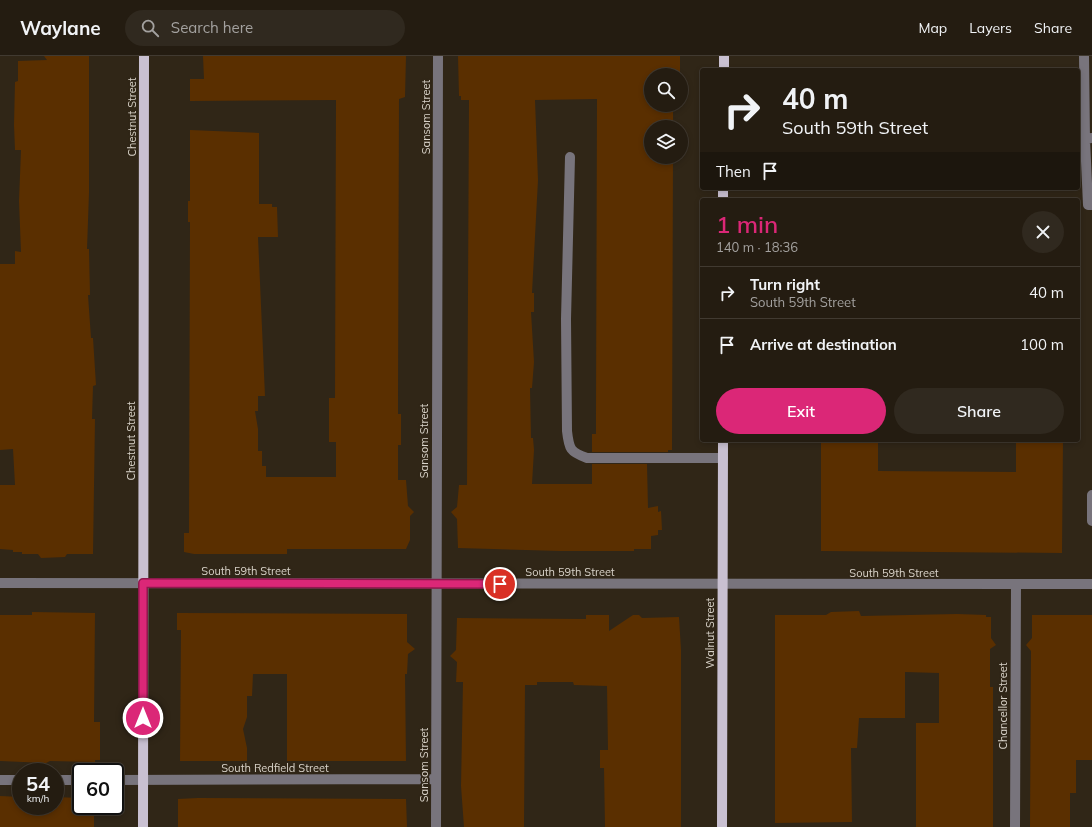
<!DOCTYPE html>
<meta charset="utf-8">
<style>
:root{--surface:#241c11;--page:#30291f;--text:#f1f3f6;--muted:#a3a19f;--line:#413a31;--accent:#db2777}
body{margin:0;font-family:Mulish,sans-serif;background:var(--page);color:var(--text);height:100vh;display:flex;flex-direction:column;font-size:15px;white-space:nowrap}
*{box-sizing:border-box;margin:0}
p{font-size:13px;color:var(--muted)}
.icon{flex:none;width:22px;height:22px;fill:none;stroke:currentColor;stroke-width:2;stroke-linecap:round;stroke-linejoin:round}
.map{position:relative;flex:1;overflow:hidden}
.side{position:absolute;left:700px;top:142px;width:380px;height:244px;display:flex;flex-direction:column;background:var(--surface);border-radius:4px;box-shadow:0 2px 6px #0003,0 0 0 1px var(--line)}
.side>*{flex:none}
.top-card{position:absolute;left:700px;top:12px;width:380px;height:122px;border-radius:4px;box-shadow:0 2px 6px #0003,0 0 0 1px var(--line);background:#241c11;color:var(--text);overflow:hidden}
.controls{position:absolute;left:644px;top:12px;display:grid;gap:8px}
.controls a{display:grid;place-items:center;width:44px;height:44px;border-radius:50%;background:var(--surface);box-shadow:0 2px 6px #0003,0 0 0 1px var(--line);font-size:20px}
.speed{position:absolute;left:12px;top:707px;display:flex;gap:8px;font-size:20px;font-weight:700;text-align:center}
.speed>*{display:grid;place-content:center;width:52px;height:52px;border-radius:50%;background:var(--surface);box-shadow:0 2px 6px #0003,0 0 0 1px var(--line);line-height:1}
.speed small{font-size:10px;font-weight:400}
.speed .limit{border:2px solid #111;border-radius:6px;background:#fff;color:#111}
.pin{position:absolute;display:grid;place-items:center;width:34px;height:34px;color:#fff;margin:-17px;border:2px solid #fff;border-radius:50%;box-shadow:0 1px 4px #0007}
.me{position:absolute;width:44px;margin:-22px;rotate:0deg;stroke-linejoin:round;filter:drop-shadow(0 0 3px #0008)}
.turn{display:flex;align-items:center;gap:14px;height:84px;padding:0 16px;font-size:18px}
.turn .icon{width:52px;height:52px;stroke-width:2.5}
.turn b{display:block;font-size:28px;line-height:34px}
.then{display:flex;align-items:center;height:38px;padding:0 16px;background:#0003;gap:8px;font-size:15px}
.round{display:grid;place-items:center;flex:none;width:42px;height:42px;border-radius:21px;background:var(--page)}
.overview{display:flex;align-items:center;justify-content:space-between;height:68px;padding:0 16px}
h1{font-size:24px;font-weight:600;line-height:30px;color:var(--accent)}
.primary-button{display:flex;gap:8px;margin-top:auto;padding:8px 16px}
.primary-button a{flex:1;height:46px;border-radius:24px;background:var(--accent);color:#fff;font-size:16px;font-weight:600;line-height:46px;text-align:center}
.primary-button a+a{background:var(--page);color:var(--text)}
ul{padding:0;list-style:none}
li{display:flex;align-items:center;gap:12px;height:52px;padding:0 16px;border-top:1px solid var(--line)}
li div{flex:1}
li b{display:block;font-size:15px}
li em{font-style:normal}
header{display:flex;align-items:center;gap:24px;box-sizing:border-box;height:56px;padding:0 20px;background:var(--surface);border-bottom:1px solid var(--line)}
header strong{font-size:19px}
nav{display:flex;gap:22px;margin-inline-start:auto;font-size:14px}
.search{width:280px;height:36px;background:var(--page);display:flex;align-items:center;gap:10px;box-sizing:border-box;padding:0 14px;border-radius:22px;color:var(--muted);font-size:15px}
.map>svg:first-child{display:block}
</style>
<header>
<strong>Waylane</strong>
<div class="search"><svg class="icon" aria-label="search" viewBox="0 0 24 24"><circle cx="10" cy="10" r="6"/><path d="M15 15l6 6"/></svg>Search here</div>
<nav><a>Map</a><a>Layers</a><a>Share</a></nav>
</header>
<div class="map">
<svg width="1092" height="771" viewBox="0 0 1092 771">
<rect width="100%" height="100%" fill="#302617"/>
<path fill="#5a2f00" d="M 44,0 L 89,0 L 89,137 L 87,193 L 89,193 L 90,239 L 88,239 L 91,282 L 93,282 L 96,329 L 93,330 L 92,363 L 95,363 L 93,498 L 67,498 L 65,501 L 41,502 L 38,498 L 22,498 L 22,496 L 13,496 L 13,494 L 0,493 L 0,429 L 15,429 L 13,393 L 0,394 L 0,208 L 15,208 L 15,195 L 21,196 L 19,145 L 21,94 L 15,94 L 14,69 L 15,26 L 18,25 L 18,5 L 47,4 Z
M 203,0 L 406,0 L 405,41 L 399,43 L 398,342 L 398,358 L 401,358 L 401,389 L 398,389 L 398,424 L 406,424 L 408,450 L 414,456 L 410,460 L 410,484 L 406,493 L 287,493 L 287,498 L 194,498 L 184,496 L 184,477 L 189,477 L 190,166 L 188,166 L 188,145 L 190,145 L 190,74 L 259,77 L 259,148 L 272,148 L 272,151 L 277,151 L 278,181 L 258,181 L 265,340 L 258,340 L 258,355 L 255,355 L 258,373 L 258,395 L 262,395 L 262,410 L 266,410 L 266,421 L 336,421 L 336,386 L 329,386 L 329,342 L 335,342 L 336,44 L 190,45 L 190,23 L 204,23 Z
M 458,0 L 680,0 L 680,19 L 651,19 L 651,49 L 678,49 L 679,53 L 673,53 L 673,71 L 651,71 L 651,101 L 673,101 L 672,394 L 668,394 L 668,396 L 592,396 L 592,378 L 596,378 L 596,358 L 597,43 L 535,44 L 538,124 L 532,237 L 534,237 L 534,256 L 531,256 L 534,306 L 532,332 L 530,332 L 531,382 L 533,382 L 534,394 L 532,428 L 592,428 L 592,408 L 647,408 L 648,452 L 658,450 L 658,456 L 661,455 L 662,474 L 658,474 L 658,479 L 651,480 L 651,493 L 634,493 L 634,495 L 560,495 L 458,492 L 457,463 L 451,456 L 457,451 L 459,429 L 467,429 L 469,44 L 461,44 L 461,40 L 459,40 Z
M 821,384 L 878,384 L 878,415 L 1016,416 L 1016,384 L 1063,384 L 1062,497 L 821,495 Z
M 859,555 L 861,560 L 957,558 L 986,559 L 986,561 L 991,561 L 991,582 L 996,589 L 990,593 L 990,631 L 993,631 L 993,771 L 916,771 L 916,667 L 939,667 L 939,617 L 905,616 L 905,662 L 859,662 L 857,692 L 851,692 L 852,766 L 775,767 L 775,559 L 826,559 L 831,556 Z
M 32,556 L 95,557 L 94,666 L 100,666 L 100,704 L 95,704 L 95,706 L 50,705 L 46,707 L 0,705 L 0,559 L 32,559 Z
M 177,557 L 407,558 L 407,586 L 415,593 L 408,598 L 407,618 L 405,618 L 406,705 L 287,705 L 287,618 L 253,618 L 252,640 L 247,640 L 247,661 L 243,673 L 247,692 L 247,705 L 180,705 L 181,574 L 177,574 Z
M 586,559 L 609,559 L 609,575 L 633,559 L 639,559 L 642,562 L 679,561 L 681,594 L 681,771 L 605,771 L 604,712 L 600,712 L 600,694 L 608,694 L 607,630 L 574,629 L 573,626 L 537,626 L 537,629 L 525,629 L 524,771 L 464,771 L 461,730 L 463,626 L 456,626 L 457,606 L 450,600 L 456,594 L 457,562 L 586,563 Z
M 1032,559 L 1092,559 L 1092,704 L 1076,704 L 1076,737 L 1070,737 L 1070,771 L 1030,771 L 1031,595 L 1026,589 L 1032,582 Z
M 0,740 L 21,741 L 21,750 L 55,750 L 55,741 L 81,742 L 81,750 L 94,750 L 94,771 L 0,771 Z
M 198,742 L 406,743 L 407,771 L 178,771 L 178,743 Z"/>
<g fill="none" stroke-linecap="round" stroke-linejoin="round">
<path stroke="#78747c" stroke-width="10" d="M 1084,0 L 1085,83
M 1092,82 L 1085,83 L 1088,149 L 1092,149
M 570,101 L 566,263 L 567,375 C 569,393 570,396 587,402 L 723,402
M 1092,439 L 1092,465
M 0,527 L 1092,528
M 0,724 L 21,724
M 55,724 L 81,724
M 115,724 L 435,723
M 436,771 L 438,0
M 1015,771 L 1016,529"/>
<path stroke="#c9c0d1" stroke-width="10" d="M 724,14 L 724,0
M 723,144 L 723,132
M 143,771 L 144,0
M 722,771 L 723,384"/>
</g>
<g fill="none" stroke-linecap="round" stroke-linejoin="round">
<g stroke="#8e194d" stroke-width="10">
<path id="route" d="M 143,662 L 143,527 L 500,528"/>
</g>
<use href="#route" stroke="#db2777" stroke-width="7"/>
</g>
<g text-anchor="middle" stroke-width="3.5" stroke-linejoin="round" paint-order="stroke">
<g font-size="11" fill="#d9d3c9" stroke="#302617">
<text transform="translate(132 61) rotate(-90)" y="4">Chestnut Street</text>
<text transform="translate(426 61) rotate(-90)" y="4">Sansom Street</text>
<text transform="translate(131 385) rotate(-90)" y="4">Chestnut Street</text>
<text transform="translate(424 385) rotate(-90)" y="4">Sansom Street</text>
<text x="246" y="519">South 59th Street</text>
<text x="570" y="520">South 59th Street</text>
<text x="894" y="521">South 59th Street</text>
<text transform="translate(710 577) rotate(-90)" y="4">Walnut Street</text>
<text transform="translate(1003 650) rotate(-90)" y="4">Chancellor Street</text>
<text transform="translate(424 709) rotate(-90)" y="4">Sansom Street</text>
<text x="275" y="716">South Redfield Street</text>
</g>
</g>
</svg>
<div class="controls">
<a><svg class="icon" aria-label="search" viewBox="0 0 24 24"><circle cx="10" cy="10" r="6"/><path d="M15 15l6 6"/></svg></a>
<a><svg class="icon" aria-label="layers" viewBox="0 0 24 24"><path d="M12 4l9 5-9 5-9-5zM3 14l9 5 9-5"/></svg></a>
</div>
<div class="speed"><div>54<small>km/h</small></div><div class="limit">60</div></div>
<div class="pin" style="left:500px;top:528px;background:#d93025"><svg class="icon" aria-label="arrive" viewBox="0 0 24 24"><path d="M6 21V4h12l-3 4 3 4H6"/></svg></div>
<svg class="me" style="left:143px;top:662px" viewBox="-20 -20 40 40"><circle r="17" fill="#db2777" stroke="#fff" stroke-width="3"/><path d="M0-11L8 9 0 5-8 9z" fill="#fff"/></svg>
<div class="top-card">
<div class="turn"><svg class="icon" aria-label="right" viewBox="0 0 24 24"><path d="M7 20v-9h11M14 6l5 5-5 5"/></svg><div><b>40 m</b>South 59th Street</div></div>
<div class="then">Then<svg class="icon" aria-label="arrive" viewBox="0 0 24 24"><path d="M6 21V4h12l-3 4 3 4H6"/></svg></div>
</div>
<section class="side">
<div class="overview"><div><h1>1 min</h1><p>140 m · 18:36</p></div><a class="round"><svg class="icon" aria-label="close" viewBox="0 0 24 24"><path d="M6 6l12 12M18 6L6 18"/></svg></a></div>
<ul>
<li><svg class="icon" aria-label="right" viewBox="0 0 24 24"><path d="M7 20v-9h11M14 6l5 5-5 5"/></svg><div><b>Turn right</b><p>South 59th Street</p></div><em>40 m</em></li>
<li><svg class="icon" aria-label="arrive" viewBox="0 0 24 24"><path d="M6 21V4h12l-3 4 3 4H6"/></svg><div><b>Arrive at destination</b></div><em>100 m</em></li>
</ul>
<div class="primary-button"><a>Exit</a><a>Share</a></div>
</section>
</div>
